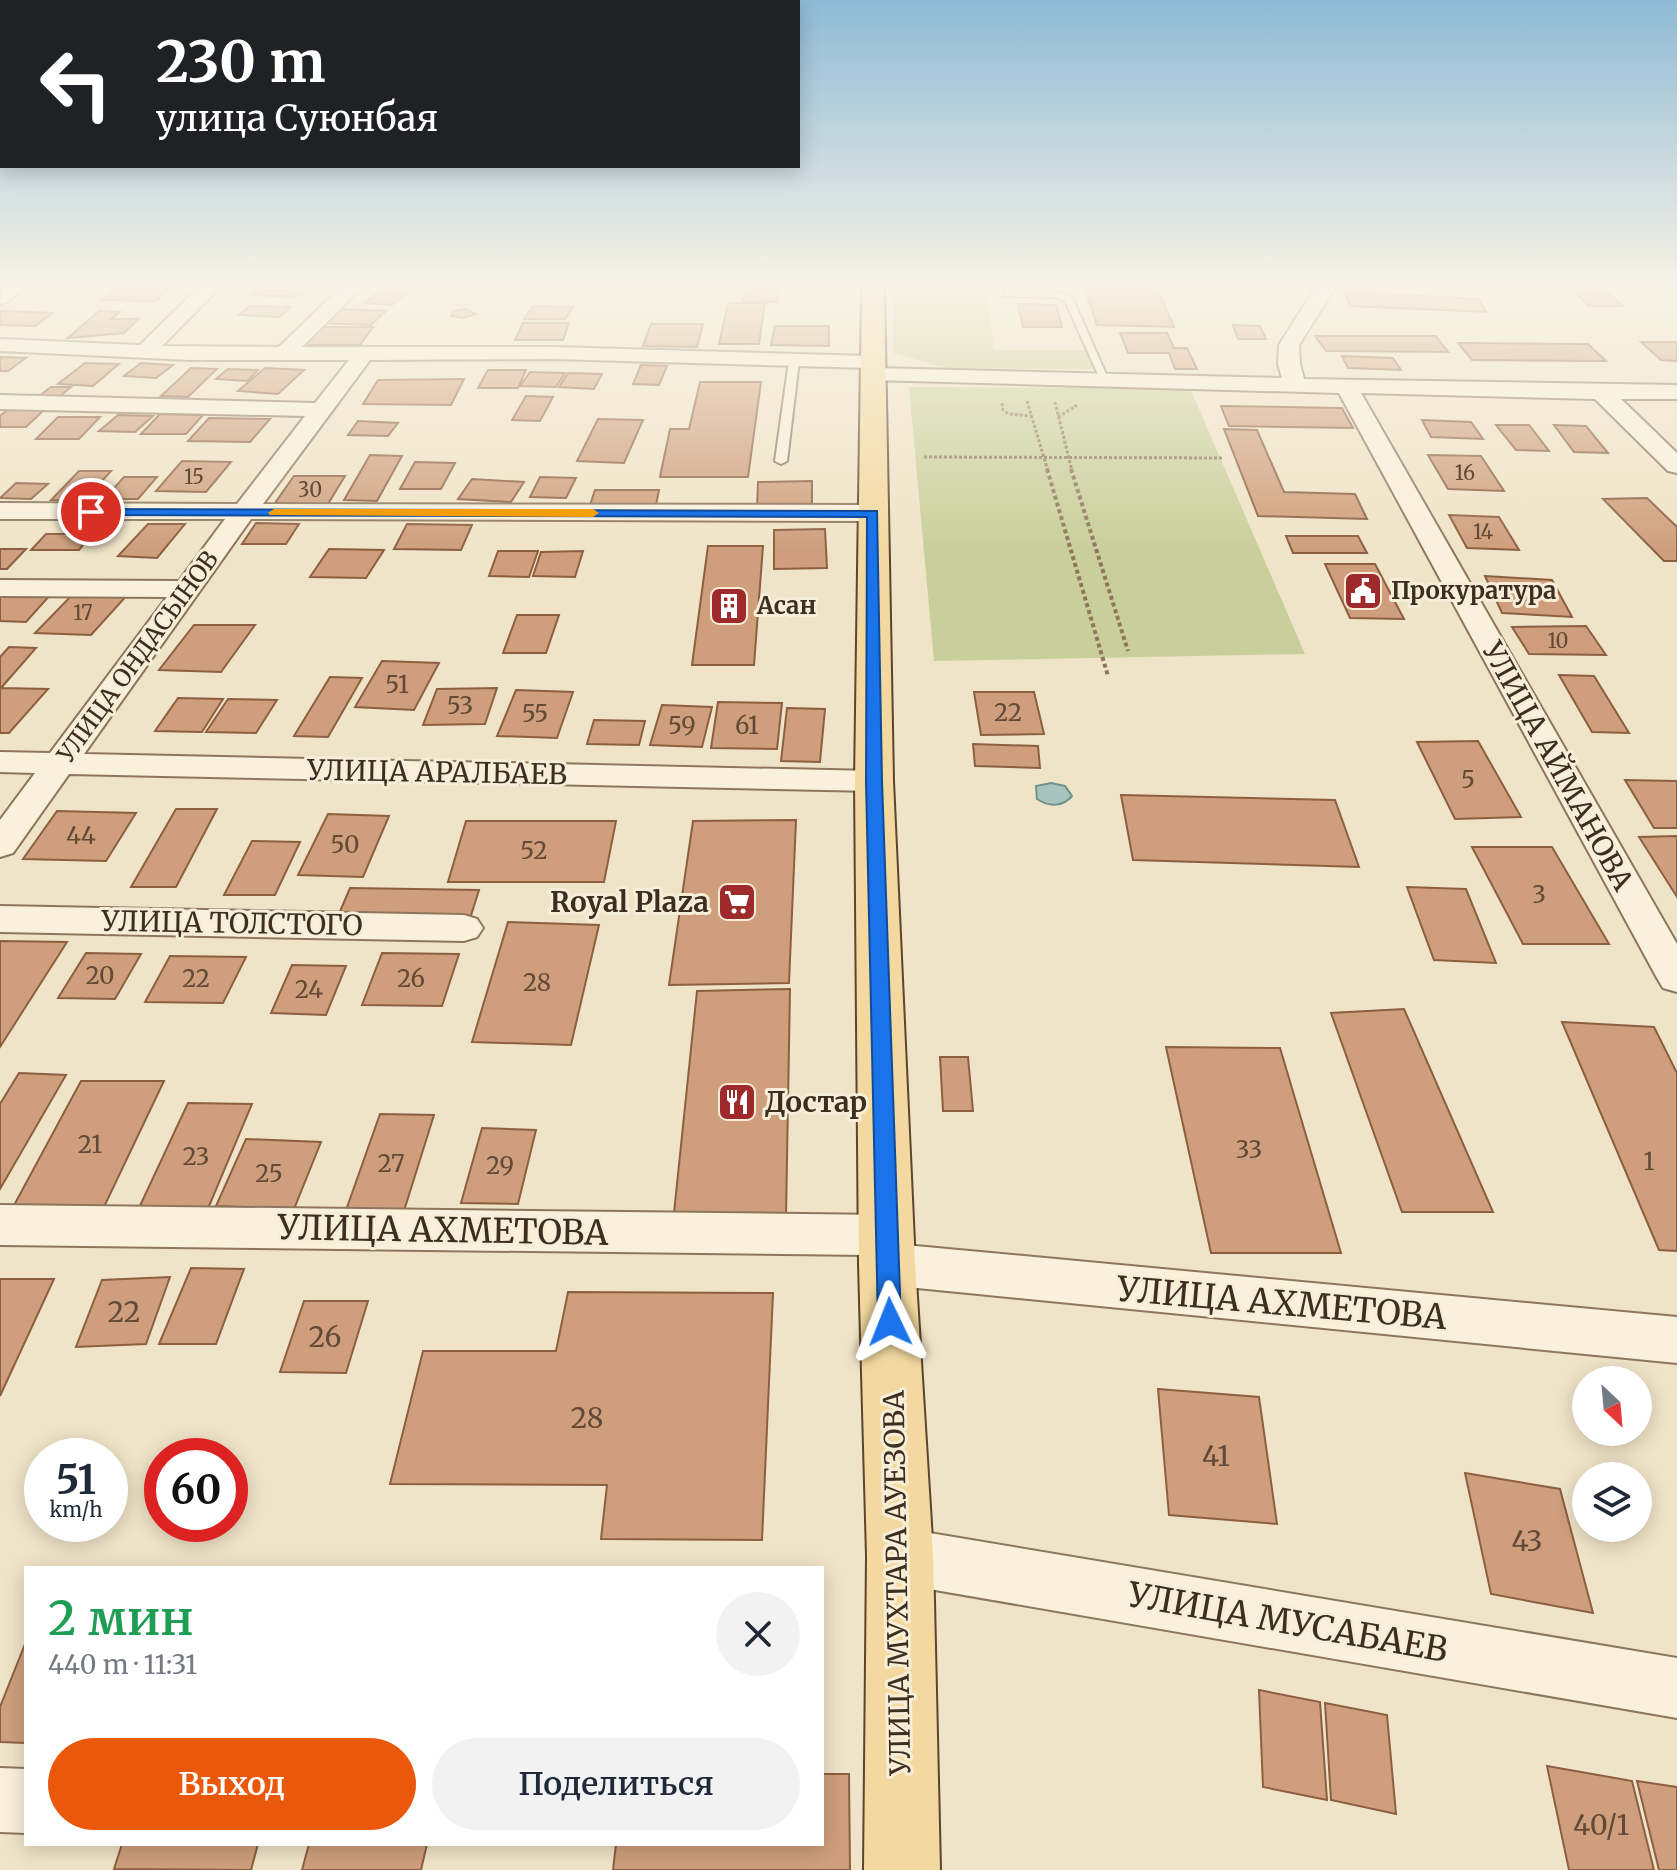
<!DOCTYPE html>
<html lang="ru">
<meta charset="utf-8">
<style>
:root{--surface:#fff;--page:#f2f2f3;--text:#1f2937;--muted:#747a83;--accent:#ea580c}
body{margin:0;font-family:Merriweather,serif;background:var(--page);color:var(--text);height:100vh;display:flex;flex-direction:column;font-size:30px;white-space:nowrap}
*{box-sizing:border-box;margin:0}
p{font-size:26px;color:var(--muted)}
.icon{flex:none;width:44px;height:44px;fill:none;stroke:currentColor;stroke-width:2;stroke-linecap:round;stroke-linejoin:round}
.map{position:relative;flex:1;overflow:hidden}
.drawer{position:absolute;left:24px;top:1566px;width:800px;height:280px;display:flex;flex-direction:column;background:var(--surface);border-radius:0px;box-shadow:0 4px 20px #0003}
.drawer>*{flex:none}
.top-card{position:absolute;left:0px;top:0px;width:800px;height:168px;box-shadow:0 4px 20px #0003;background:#202124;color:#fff;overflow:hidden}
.needle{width:52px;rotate:154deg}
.buttons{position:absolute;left:1572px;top:1366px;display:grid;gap:16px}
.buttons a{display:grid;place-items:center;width:80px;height:80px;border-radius:50%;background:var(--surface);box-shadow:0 4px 20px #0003;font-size:40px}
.speed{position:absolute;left:24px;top:1438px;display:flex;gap:16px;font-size:40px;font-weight:700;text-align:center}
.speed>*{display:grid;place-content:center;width:104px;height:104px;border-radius:50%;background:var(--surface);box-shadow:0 4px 20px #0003;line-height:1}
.speed small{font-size:20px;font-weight:400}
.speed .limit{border:12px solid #d22;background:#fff;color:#111}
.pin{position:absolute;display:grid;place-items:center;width:68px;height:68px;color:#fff;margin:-34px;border:4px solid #fff;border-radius:50%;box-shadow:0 2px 8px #0007}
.me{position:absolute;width:88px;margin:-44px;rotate:358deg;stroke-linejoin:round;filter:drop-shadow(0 0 6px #0008)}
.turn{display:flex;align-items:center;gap:28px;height:168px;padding:0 24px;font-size:36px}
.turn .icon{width:104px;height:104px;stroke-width:2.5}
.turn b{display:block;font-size:56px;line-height:68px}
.round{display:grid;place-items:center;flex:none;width:84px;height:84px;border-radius:42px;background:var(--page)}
.headline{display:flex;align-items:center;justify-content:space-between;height:136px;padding:0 24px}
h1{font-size:48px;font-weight:600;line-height:60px;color:#1e9e55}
.primary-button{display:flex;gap:16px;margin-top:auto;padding:16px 24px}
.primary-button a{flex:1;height:92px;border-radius:48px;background:var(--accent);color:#fff;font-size:32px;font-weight:600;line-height:92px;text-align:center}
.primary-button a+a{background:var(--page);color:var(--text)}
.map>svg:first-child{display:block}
</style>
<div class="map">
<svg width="1677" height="1870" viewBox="0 0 1677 1870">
<rect width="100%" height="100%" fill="#f0e4c8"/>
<path fill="#c9cf9b" d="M 893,288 L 985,288 L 994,350 L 1087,350 L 1093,369 L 946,368 L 893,353 Z
M 909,387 L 1190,388 L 1305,654 L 934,661 Z"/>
<path fill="#a9c4bc" stroke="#6f938a" stroke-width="2" d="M 1051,783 L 1065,786 L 1072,796 C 1063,807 1049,807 1037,799 L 1036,786 Z"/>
<path fill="#cf9f7d" stroke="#8d5f41" stroke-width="2" d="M 116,288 L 170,288 L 156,301 L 102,300 Z
M 745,288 L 778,288 L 777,302 L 743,302 Z
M 258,289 L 303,292 L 296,297 L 251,295 Z
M 1085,289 L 1158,290 L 1174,327 L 1097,325 Z
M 380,291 L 406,293 L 392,305 L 365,303 Z
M 1345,292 L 1478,299 L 1486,312 L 1350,306 Z
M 1575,292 L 1608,293 L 1623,306 L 1589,306 Z
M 728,303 L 765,303 L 759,344 L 719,344 Z
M 1018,304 L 1056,305 L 1062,327 L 1023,327 Z
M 250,306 L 290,307 L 279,317 L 239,315 Z
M 533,306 L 573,307 L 565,319 L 524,319 Z
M 336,309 L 386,311 L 371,325 L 321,323 Z
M 466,309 L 476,314 L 463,318 L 451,316 L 454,311 Z
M 0,311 L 53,313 L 35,326 L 0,325 Z
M 99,311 L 120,312 L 111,319 L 138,319 L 124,333 L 68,338 Z
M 523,323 L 569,323 L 563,340 L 515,340 Z
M 651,324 L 703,324 L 697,347 L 643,346 Z
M 1233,325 L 1260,326 L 1266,339 L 1238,339 Z
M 775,326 L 829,326 L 829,346 L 771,345 Z
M 317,327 L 373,327 L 360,345 L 304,345 Z
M 1120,333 L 1167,333 L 1174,348 L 1187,348 L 1197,369 L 1175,369 L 1169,353 L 1128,353 Z
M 1315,336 L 1436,336 L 1448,352 L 1326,351 Z
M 1641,342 L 1677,342 L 1677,361 L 1661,360 Z
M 1458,343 L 1588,344 L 1606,361 L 1472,360 Z
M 1342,356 L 1393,358 L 1401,370 L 1348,368 Z
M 0,357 L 26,358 L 8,371 L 0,371 Z
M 85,363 L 119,364 L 93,386 L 58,384 Z
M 141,363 L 173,365 L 156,378 L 124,376 Z
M 641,365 L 667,366 L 659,385 L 633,384 Z
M 191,368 L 217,369 L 188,397 L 161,396 Z
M 265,368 L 304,370 L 278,394 L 238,391 Z
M 228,369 L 258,370 L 247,381 L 216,379 Z
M 488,370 L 526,370 L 518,388 L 478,388 Z
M 530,372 L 565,373 L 556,387 L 520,386 Z
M 568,373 L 602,374 L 594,389 L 559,387 Z
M 464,379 L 451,405 L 363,404 L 378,380 Z
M 700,382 L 761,382 L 748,477 L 660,477 L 670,429 L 689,429 Z
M 51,387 L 71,387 L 53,402 L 33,401 Z
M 526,396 L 553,397 L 540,421 L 512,420 Z
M 1221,406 L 1342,408 L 1353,428 L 1229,426 Z
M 9,408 L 46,408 L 26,427 L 0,427 L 0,416 Z
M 160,414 L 203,415 L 186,434 L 141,434 Z
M 118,415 L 153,416 L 135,432 L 99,431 Z
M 58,417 L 100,417 L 79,439 L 36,439 Z
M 209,418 L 270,419 L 250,442 L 188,441 Z
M 598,419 L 643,420 L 624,463 L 577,461 Z
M 1422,420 L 1471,422 L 1483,439 L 1431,437 Z
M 358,421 L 398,423 L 388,436 L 348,435 Z
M 1496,425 L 1529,425 L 1549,451 L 1516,450 Z
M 1554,425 L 1586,426 L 1608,453 L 1574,452 Z
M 1224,429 L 1257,430 L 1284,492 L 1355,494 L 1367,519 L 1258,516 Z
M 370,455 L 402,456 L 377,501 L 344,500 Z
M 1428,455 L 1481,456 L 1504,491 L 1448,489 Z
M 182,461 L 231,462 L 206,492 L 156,491 Z
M 415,462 L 455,463 L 441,489 L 400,489 Z
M 79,471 L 111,471 L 84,501 L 51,500 Z
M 294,476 L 345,476 L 328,504 L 275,503 Z
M 124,477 L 157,477 L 138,499 L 104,499 Z
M 540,477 L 576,478 L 566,498 L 530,497 Z
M 472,479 L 524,482 L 511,502 L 458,499 Z
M 812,481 L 812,509 L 757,510 L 758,482 Z
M 16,483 L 48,484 L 31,499 L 0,498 Z
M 595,490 L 659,490 L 656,505 L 590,505 Z
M 1647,498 L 1677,527 L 1677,561 L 1664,561 L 1603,499 Z
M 1449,515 L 1499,517 L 1519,550 L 1467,548 Z
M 256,523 L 299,524 L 286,544 L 242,544 Z
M 148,524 L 185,524 L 157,558 L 118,556 Z
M 407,524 L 472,525 L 461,550 L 394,549 Z
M 825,529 L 827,568 L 774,569 L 774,530 Z
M 46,534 L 92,534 L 79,550 L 31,550 Z
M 1286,536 L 1358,536 L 1367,553 L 1293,553 Z
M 708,546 L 763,546 L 754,665 L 692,665 Z
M 0,549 L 26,549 L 7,569 L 0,569 Z
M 329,549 L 384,550 L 366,578 L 310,577 Z
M 498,551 L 538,551 L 529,577 L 489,576 Z
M 583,551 L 575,577 L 533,576 L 541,552 Z
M 1325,564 L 1375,564 L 1404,619 L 1350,618 Z
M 1485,576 L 1552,580 L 1572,617 L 1502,613 Z
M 5,591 L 52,593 L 26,622 L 0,621 L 0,597 Z
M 76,591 L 130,592 L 91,635 L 35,633 Z
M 517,615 L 559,615 L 546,653 L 503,653 Z
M 194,625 L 255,625 L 221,672 L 159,670 Z
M 1586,626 L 1606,655 L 1529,654 L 1512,627 Z
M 9,647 L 36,648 L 1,688 L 48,689 L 9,733 L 0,733 L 0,657 Z
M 382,661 L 439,663 L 414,710 L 355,707 Z
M 1559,675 L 1594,676 L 1629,733 L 1592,732 Z
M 330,677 L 362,678 L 328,737 L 294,736 Z
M 497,688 L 485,724 L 423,725 L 437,689 Z
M 516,690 L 573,692 L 557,738 L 497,736 Z
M 974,692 L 1034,692 L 1044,734 L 981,735 Z
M 178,698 L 223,699 L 202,732 L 155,731 Z
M 228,699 L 277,700 L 256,733 L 206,732 Z
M 718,702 L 782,703 L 777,749 L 711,748 Z
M 662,705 L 712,707 L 702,747 L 650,745 Z
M 787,708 L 825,709 L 820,762 L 781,761 Z
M 594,720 L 645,721 L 639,745 L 587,744 Z
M 1478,741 L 1521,817 L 1455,819 L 1417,742 Z
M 973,744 L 1038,746 L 1040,768 L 975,766 Z
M 1625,780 L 1677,781 L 1677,828 L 1654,828 Z
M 1121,795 L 1335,800 L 1359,867 L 1133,860 Z
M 176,809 L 217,809 L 176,887 L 131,887 Z
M 57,811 L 136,813 L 106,861 L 23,859 Z
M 328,814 L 389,816 L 363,877 L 298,875 Z
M 796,820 L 789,983 L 669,985 L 693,821 Z
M 466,821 L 616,821 L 604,882 L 448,882 Z
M 1677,836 L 1677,897 L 1639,837 Z
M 252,841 L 300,842 L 275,895 L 224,895 Z
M 1472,847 L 1552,847 L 1609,944 L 1523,944 Z
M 1407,887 L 1466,889 L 1496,963 L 1434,960 Z
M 350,888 L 479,890 L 468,925 L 335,923 Z
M 508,922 L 599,925 L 571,1045 L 472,1042 Z
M 0,941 L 67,942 L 0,1047 Z
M 86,953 L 141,954 L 115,999 L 58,998 Z
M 382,953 L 459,954 L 442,1006 L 362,1005 Z
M 170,956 L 246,957 L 223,1003 L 145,1002 Z
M 292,965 L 346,966 L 326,1015 L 271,1013 Z
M 790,989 L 786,1216 L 674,1213 L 697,991 Z
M 1404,1009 L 1493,1212 L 1402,1212 L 1331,1013 Z
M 1562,1022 L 1654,1027 L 1677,1073 L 1677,1251 L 1659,1250 Z
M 1166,1047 L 1280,1048 L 1341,1253 L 1211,1253 Z
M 940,1057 L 968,1057 L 973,1111 L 943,1111 Z
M 19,1073 L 66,1075 L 0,1189 L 0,1104 Z
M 81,1081 L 164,1081 L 103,1209 L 12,1209 Z
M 188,1103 L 252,1104 L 207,1211 L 138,1210 Z
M 380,1114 L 434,1115 L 403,1214 L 345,1213 Z
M 482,1128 L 536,1130 L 518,1204 L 461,1203 Z
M 246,1139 L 321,1142 L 294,1209 L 216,1206 Z
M 191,1268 L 244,1269 L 216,1344 L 159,1344 Z
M 170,1277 L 146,1344 L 76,1347 L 102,1280 Z
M 0,1279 L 54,1279 L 0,1396 Z
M 568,1292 L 773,1293 L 762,1540 L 601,1539 L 607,1485 L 390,1484 L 423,1351 L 556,1351 Z
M 304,1301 L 368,1301 L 346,1373 L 280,1372 Z
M 1158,1389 L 1259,1397 L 1277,1524 L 1169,1515 Z
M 1465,1473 L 1560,1489 L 1593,1613 L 1491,1594 Z
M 25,1644 L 26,1743 L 0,1742 L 0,1707 Z
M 1259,1690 L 1320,1702 L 1327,1800 L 1263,1787 Z
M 1325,1703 L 1387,1715 L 1396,1814 L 1331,1800 Z
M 1547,1766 L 1632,1781 L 1654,1870 L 1569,1870 Z
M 822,1774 L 849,1774 L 850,1870 L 613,1870 L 616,1844 L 822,1844 Z
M 1637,1781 L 1677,1787 L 1677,1870 L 1659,1870 Z
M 122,1844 L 258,1844 L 251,1870 L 114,1869 Z
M 309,1844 L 427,1844 L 421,1870 L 302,1870 Z"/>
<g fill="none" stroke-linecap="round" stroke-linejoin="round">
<g stroke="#8d765c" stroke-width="4">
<path id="lane" d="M 1006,291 L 1054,291 L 1072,297 L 1109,381 L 1100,379 L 1065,301 L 1053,297 L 1003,296 Z
M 794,358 L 799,361 L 787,461 L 781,464 L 775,461 L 789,361 Z"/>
</g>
<g stroke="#8d765c" stroke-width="4">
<path id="street" d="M 24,288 L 7,302 L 0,304 L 2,288 Z
M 198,288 L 219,288 L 162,346 L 279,347 L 340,288 L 361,288 L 302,347 L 554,347 L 871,356 L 882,362 L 874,368 L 1282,378 L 1278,364 L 1279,345 L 1315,288 L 1335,288 L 1299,345 L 1300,364 L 1304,379 L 1677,385 L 1677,399 L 1621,399 L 1677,453 L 1677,473 L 1668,471 L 1595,399 L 1361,393 L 1677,944 L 1677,992 L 1663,988 L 1657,978 L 1339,393 L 873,380 L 862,374 L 870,368 L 554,359 L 370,360 L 263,504 L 873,505 L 882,508 L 886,513 L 882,518 L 873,521 L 251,519 L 84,754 L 874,771 L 886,774 L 891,781 L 886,788 L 874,791 L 69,774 L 13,853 L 0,857 L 0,820 L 35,773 L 0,772 L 0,752 L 50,753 L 167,597 L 0,596 L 0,580 L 179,581 L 225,519 L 0,519 L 0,503 L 237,504 L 305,416 L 0,409 L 0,395 L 315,403 L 349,360 L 190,360 L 0,351 L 0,339 L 140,345 Z
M 0,906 L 464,915 L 477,919 L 483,928 L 477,937 L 464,941 L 0,932 Z
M 0,1205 L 886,1215 L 903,1221 L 909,1235 L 905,1245 L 1677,1317 L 1677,1363 L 887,1285 L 870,1279 L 863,1264 L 867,1255 L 0,1245 Z
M 900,1528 L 1677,1658 L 1677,1718 L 900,1584 L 880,1576 L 872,1556 L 880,1536 Z
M 0,1768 L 26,1769 L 26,1833 L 0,1832 Z"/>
</g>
<g stroke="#5b4430" stroke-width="4">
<path id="primary" d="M 862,288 L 884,288 L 893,781 L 915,1264 L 933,1556 L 940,1870 L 864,1870 L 867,1556 L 859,1264 L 855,781 Z"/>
</g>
<path stroke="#8d765c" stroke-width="3" stroke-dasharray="3 2" stroke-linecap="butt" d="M 1027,401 L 1048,471
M 1055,402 L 1072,471
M 1002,403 L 1003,410 L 1009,414 L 1031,416
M 1058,417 L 1076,406 L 1073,405
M 924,457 L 1222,458"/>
<path stroke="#8d765c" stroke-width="4" stroke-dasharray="4 3" stroke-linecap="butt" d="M 1047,469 L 1108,676
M 1071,469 L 1128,651"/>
<use href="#lane" fill="#faf1dc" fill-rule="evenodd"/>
<use href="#street" fill="#faf1dc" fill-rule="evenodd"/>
<use href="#primary" fill="#f3d9a0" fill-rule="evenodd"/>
</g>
<linearGradient id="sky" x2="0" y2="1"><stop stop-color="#8fbad6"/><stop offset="0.52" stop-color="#f8f3e6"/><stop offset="1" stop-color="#f8f3e6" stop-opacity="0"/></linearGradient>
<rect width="1677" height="550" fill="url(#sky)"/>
<path fill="#1a73e8" stroke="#114b97" stroke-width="2" d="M 87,509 L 877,511 L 882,781 L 901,1322 L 898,1330 L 890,1333 L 881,1330 L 878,1322 L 866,781 L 867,517 L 91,515 L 85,512 Z"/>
<path fill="#f59e0b" d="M 274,509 L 593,509 L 599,513 L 593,517 L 270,515 L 268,513 Z"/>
<defs>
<g id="civic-square" transform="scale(2)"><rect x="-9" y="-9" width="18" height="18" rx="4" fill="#9e2a2b" stroke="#f7eed8"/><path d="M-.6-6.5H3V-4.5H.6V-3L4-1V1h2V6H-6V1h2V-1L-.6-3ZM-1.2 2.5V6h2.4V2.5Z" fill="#fff"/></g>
<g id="building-square" transform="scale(2)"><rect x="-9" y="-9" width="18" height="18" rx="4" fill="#9e2a2b" stroke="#f7eed8"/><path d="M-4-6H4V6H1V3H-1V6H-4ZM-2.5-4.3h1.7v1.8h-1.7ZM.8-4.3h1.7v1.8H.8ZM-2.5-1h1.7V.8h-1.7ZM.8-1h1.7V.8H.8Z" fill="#fff"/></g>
<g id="supermarket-square" transform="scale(2)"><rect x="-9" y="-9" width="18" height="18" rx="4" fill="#9e2a2b" stroke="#f7eed8"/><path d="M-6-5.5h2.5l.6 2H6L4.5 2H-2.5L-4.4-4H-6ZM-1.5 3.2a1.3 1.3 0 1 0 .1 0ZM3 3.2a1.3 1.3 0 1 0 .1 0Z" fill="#fff"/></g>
<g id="restaurant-square" transform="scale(2)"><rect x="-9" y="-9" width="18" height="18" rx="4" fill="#9e2a2b" stroke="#f7eed8"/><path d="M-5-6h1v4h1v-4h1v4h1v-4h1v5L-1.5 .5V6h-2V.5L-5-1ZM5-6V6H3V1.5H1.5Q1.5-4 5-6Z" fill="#fff"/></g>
</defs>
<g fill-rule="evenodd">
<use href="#civic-square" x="1363" y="591"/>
<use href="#building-square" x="729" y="606"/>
<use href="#supermarket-square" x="737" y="902"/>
<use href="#restaurant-square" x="737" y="1102"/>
</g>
<g text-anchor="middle" stroke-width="6" stroke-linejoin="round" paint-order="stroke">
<g font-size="20" fill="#624a37">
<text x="1465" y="480">16</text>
<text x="194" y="484">15</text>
<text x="310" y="497">30</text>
<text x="1483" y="539">14</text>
<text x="83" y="620">17</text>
<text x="1558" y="648">10</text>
</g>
<g font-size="24" font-weight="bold" fill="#3d2e20" stroke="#f7eed8" text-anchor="start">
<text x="1391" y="599">Прокуратура</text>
<text x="757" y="614">Асан</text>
</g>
<g font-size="24" fill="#3d2e20" stroke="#f7eed8">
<text transform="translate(138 657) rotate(-54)" y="8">УЛИЦА ОНДАСЫНОВ</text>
</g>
<g font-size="24" fill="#624a37">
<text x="397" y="693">51</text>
<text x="460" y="714">53</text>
<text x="1008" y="721">22</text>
<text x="535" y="722">55</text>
<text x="682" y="734">59</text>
<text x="747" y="734">61</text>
<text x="1468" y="788">5</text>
<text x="81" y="844">44</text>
<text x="345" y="853">50</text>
<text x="534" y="859">52</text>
<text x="1539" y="903">3</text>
<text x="100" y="984">20</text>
<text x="196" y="987">22</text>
<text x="411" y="987">26</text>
<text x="537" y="991">28</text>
<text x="309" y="998">24</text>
<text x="90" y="1153">21</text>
<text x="1249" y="1158">33</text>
<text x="196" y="1165">23</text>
<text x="1649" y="1170">1</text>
<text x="391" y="1172">27</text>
<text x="500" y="1174">29</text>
<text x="269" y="1182">25</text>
</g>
<g font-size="28" fill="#3d2e20" stroke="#f7eed8">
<text transform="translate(1558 766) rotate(61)" y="10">УЛИЦА АЙМАНОВА</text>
<text transform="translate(437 772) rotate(1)" y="10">УЛИЦА АРАЛБАЕВ</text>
<text transform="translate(232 923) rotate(1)" y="10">УЛИЦА ТОЛСТОГО</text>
<text transform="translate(897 1583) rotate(-91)" y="10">УЛИЦА МУХТАРА АУЕЗОВА</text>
</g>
<g font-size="28" font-weight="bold" fill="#3d2e20" stroke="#f7eed8" text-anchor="end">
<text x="709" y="912">Royal Plaza</text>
<text x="765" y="1112" text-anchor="start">Достар</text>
</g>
<g font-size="28" fill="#624a37">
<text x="124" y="1322">22</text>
<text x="325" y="1347">26</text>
<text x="587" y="1428">28</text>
<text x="1216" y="1466">41</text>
<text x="1527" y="1551">43</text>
<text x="1601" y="1835">40/1</text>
</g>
<g font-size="34" fill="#3d2e20" stroke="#f7eed8">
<text transform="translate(443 1230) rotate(1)" y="12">УЛИЦА АХМЕТОВА</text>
<text transform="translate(1282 1303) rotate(5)" y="12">УЛИЦА АХМЕТОВА</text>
<text transform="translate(1288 1622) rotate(10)" y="12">УЛИЦА МУСАБАЕВ</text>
</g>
</g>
</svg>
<div class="buttons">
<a><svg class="needle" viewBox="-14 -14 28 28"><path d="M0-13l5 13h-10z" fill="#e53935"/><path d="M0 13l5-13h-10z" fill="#747a83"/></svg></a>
<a><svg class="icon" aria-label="layers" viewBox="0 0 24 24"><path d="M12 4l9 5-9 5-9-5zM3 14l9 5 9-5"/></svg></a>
</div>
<div class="speed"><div>51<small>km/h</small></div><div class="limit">60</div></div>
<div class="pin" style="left:91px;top:512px;background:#d93025"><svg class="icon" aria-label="arrive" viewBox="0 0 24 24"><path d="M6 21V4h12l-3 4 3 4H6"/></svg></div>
<svg class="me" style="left:890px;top:1322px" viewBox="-20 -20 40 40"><path d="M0-17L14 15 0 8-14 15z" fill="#1a73e8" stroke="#fff" stroke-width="4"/></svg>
<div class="top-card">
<div class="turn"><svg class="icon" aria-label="left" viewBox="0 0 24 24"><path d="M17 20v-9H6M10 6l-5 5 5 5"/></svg><div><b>230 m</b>улица Суюнбая</div></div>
</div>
<section class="drawer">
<div class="headline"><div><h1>2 мин</h1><p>440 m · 11:31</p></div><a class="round"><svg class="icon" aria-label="close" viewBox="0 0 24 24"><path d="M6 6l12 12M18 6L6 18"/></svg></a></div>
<div class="primary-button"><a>Выход</a><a>Поделиться</a></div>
</section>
</div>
